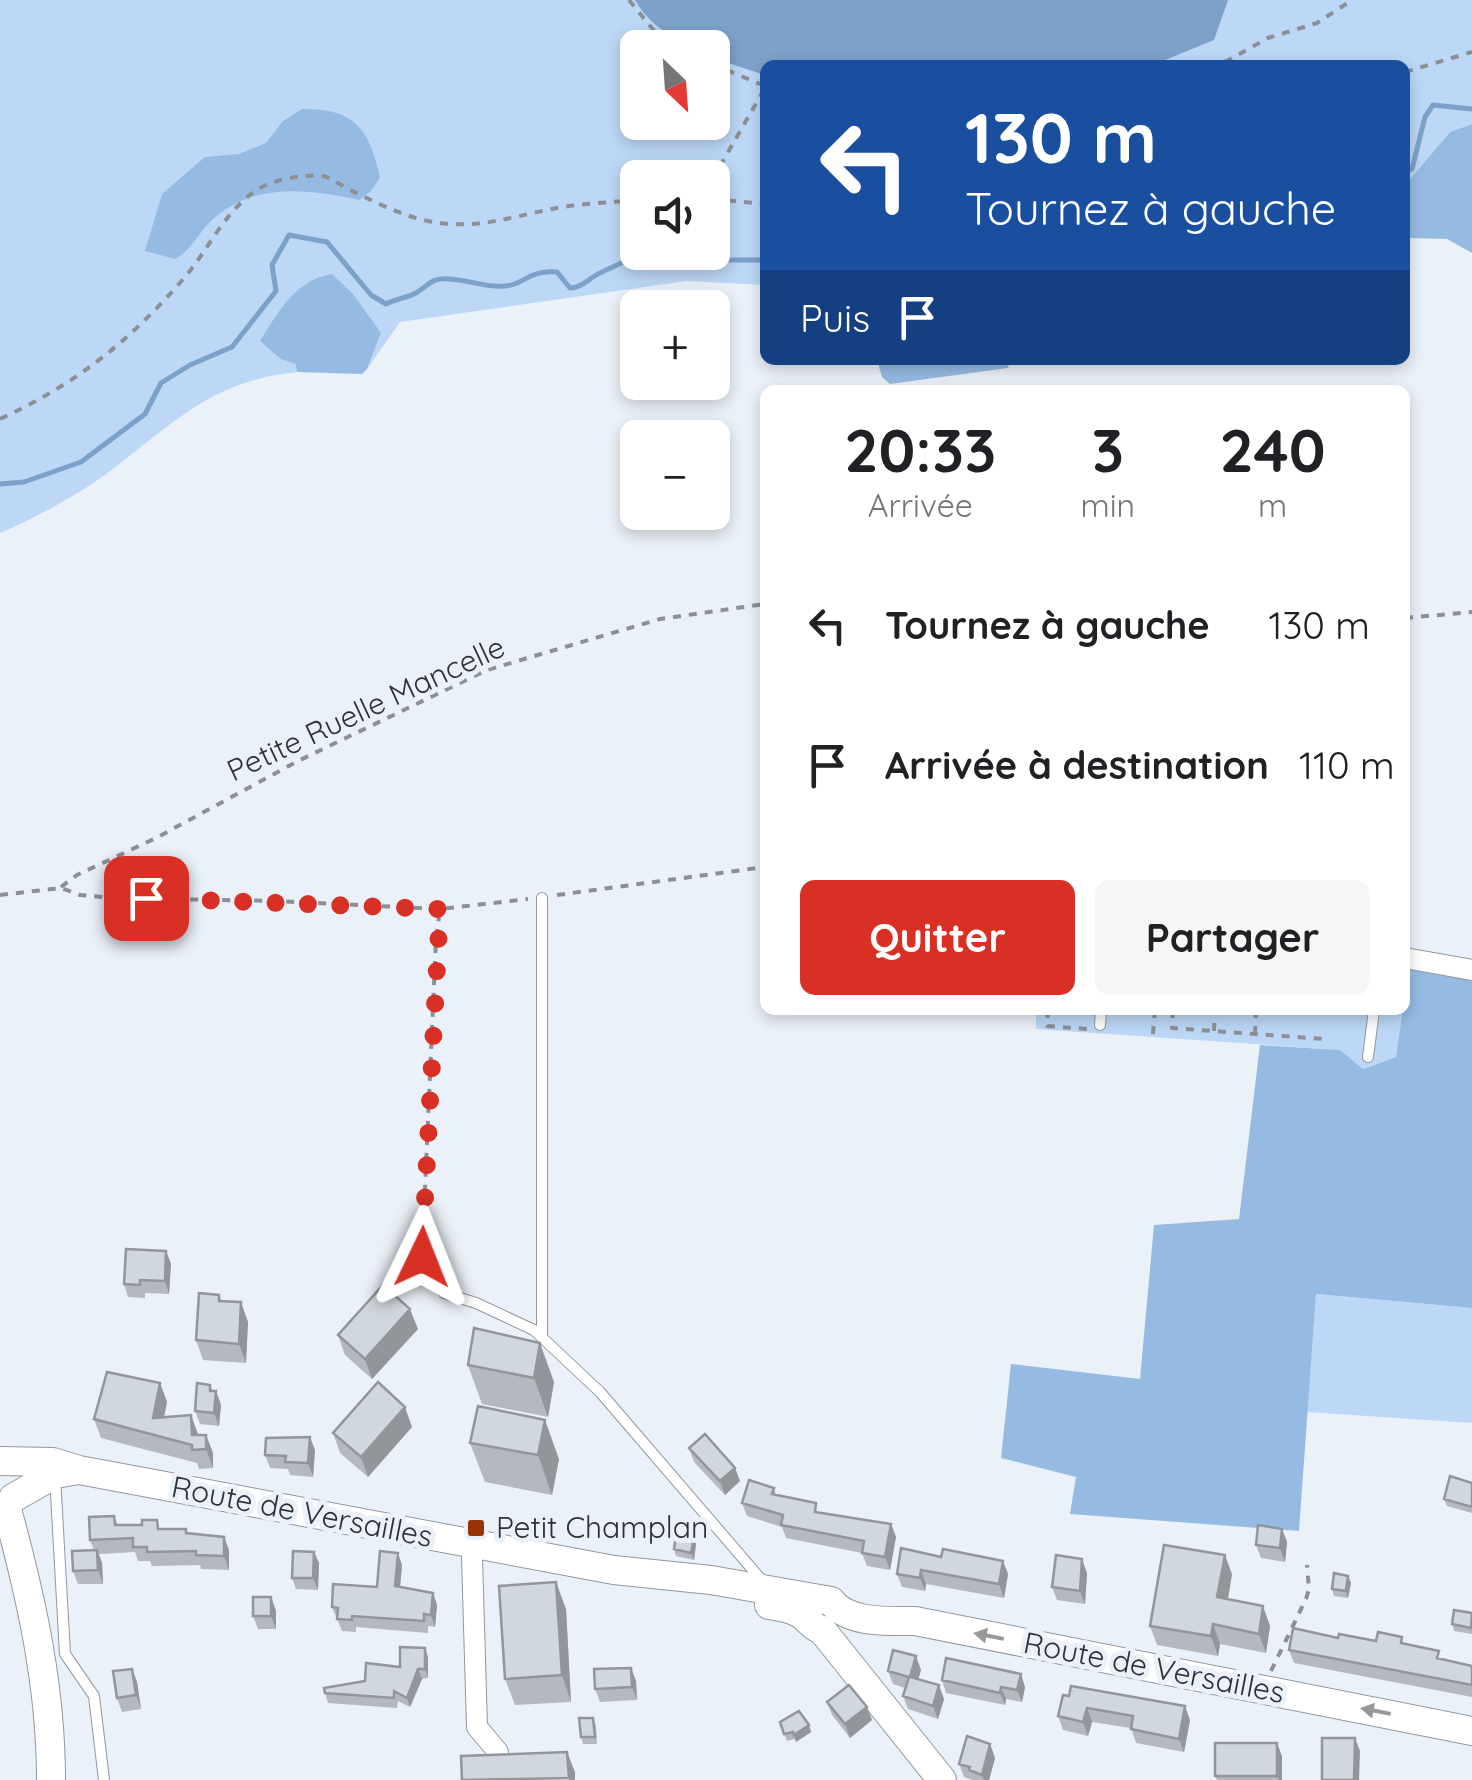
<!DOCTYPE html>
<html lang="fr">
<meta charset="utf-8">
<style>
:root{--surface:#fff;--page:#f6f6f6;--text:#202124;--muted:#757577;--accent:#d93025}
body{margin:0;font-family:Quicksand,sans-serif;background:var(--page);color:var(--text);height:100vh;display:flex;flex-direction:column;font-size:38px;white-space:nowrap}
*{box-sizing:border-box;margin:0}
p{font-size:32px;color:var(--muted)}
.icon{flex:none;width:55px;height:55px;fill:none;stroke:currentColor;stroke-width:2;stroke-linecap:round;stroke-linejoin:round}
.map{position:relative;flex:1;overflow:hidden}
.details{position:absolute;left:760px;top:385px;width:650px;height:630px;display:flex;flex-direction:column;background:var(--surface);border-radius:15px;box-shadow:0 5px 15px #0003}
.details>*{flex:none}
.top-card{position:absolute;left:760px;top:60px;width:650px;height:305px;border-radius:15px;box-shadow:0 5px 15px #0003;background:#1a4fa0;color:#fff;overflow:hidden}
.needle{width:65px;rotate:155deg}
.buttons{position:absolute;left:620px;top:30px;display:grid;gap:20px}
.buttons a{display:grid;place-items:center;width:110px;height:110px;border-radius:15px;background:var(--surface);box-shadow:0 5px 15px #0003;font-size:50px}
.pin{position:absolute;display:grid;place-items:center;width:85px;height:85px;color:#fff;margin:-42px;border-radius:20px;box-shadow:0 5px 15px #0006}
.me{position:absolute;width:110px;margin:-55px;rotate:2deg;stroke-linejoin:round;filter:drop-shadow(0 0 8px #0008)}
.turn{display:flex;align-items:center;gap:35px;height:210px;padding:0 40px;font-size:45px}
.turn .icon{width:130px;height:130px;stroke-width:2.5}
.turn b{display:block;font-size:70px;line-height:85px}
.then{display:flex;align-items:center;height:95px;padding:0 40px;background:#0003;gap:20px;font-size:38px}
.eta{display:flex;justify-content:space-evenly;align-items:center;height:170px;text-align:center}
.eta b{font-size:60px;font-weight:800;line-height:70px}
.button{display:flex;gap:20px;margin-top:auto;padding:20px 40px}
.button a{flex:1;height:115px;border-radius:15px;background:var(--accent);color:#fff;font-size:40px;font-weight:800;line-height:115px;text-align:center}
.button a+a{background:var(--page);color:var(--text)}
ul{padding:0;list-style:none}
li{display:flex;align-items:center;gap:30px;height:140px;padding:0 40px}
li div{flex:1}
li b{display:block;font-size:38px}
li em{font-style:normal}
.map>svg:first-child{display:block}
</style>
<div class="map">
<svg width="1472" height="1780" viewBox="0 0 1472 1780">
<rect width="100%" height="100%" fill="#ebf1f8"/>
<path fill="#bcd8f6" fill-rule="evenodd" d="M 0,0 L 1472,0 L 1472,124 L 1450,132 L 1405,185 L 1405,65 L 765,65 L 765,285 L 686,281 L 400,322 L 367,369 L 381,333 L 297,364 L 297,372 C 211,381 174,423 109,472 C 79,494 34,519 0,533 ZM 638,48 L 712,48 L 712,122 L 638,122 ZM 638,178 L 712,178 L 712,252 L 638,252 Z
M 1036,1010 L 1403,1010 L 1396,1057 L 1362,1069 L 1340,1050 L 1036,1029 Z
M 1316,1294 L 1472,1308 L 1472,1423 L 1307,1412 Z"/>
<path fill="#96bbe3" d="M 302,109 C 354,108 370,129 380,178 L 371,191 L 359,200 C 306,188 249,182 208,224 C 197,236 190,251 175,259 L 145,251 L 162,194 L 205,157 L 239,154 L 266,143 L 283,121 Z
M 1472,124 L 1472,253 L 1447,239 L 1405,238 L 1405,185 L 1450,132 Z
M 332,274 L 353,294 L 381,333 L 367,369 L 362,374 L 297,372 L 296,364 L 281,359 L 260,341 C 279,311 295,280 332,274 Z
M 877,360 L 1010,360 L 1008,368 L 890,384 L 882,377 Z
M 1409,966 L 1472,980 L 1472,1308 L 1316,1294 L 1299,1531 L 1070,1514 L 1076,1477 L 1001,1458 L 1011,1364 L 1140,1379 L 1154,1225 L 1239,1219 L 1260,1045 L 1340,1050 L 1363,1069 L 1396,1057 Z"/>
<path fill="#7da1c8" d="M 635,0 L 1228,0 L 1214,40 L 1153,65 L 765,65 L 765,75 L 713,58 L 712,48 C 683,48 649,26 635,0 Z"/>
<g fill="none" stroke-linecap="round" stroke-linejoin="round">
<path stroke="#7da1c8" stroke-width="5" d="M 1405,171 L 1412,169 L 1425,117 L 1433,105 L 1472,109
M 673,252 L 730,260 L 765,260
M 0,484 L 24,482 L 81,462 L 145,414 L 161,383 L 190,365 L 232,347 L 276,291 L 272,265 L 289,235 L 327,242 L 371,295 L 386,304 C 395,299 407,298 416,293 C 429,285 432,277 450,279 C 469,280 486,288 505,286 C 525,285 526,270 557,272 L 570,288 C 584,287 590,277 602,272 C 616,265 629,260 643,252"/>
<g stroke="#92989e" stroke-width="12">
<path id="lane" d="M 542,898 L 542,1338
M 1100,1025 L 1101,1010
M 1368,1057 L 1374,1010
M 444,1293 L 476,1303 L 534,1330 L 600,1392 L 765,1584
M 55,1476 L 65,1654 L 94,1696 L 104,1780"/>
</g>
<g stroke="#92989e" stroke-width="22">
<path id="street" d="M 1405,958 L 1472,970
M 475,1544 L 472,1558 L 477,1727 L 498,1752"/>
</g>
<g stroke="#92989e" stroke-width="30">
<path id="secondary" d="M 0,1461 L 53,1462 L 79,1470 L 614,1570 L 711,1580 L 831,1601 C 848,1624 889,1621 915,1621 L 1472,1731
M 13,1498 L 55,1474 L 73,1471
M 8,1513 C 32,1601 51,1688 51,1780
M 769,1605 C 781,1607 791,1608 802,1615 C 810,1621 812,1627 822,1630 L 942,1780"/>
</g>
<path stroke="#8c9095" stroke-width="4" stroke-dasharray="8 8" stroke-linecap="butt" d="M 629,0 L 655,32 L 680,48
M 712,64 L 765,86
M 1209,65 L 1227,61 L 1268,38 L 1317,23 L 1352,0
M 1405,72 L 1472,52
M 712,180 L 765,88
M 712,199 L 765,204
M 0,419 C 76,384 130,341 185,277 C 210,248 227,205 264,186 C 277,179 308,174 323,176 C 332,178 342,186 350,190 C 375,202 400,215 428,221 C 478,232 521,213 569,206 C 592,203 615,202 638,200
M 1405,618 L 1472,612
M 61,887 L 77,875 L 156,838 L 298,761 L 487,670 L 660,619 L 765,604
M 0,895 L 61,888 L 80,895 L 114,898 L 276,901 L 440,909 L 528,899
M 557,895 L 765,867
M 1048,1010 L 1047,1026 L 1088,1029
M 1071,1010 L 1086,1011
M 1173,1010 L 1172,1028 L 1324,1039
M 1214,1031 L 1215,1010
M 1153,1034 L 1155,1010
M 1255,1034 L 1256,1010
M 437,1284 L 428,1275 L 422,1257 L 436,939 L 440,909
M 1271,1671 L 1306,1599 L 1309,1589 L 1307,1565"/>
<use href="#lane" stroke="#fff" stroke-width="10"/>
<use href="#street" stroke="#fff" stroke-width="20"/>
<use href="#secondary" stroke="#fff" stroke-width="28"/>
</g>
<path fill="#b4b9bf" d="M 166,1251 L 171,1264 L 169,1294 L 145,1293 L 145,1298 L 128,1297 L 124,1284 Z
M 219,1295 L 222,1301 L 248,1322 L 246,1363 L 203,1360 L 196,1340 Z
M 418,1329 L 372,1379 L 345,1355 L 338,1335 Z
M 468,1365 L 554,1382 L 548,1417 L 482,1404 Z
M 160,1383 L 167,1402 L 164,1417 L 198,1435 L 206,1435 L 213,1453 L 213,1468 L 199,1469 L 197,1463 L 101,1438 L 94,1419 Z
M 213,1391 L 216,1391 L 221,1405 L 219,1426 L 200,1424 L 195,1411 Z
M 412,1427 L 368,1477 L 340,1453 L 333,1433 Z
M 470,1443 L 559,1459 L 552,1495 L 485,1482 Z
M 689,1448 L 735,1468 L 740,1481 L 725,1495 L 694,1462 Z
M 315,1450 L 313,1477 L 290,1475 L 288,1469 L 270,1468 L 265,1455 Z
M 1472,1483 L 1472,1513 L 1447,1506 L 1444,1499 Z
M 774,1488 L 776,1495 L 820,1513 L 891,1524 L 896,1537 L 890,1570 L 867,1566 L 862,1553 L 786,1538 L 782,1527 L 747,1516 L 742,1503 Z
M 114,1516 L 118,1525 L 160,1529 L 186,1529 L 187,1533 L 224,1537 L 229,1550 L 229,1570 L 201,1569 L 200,1565 L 152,1566 L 150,1561 L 138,1561 L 135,1552 L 99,1554 L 102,1563 L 103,1584 L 78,1584 L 73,1571 L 94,1550 L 90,1540 Z
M 1282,1529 L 1287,1542 L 1285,1562 L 1261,1558 L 1256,1545 Z
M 694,1537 L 696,1544 L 694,1560 L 676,1556 L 674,1549 Z
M 314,1552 L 319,1563 L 318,1590 L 296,1589 L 292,1578 Z
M 941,1557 L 1003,1561 L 1008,1574 L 1004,1598 L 926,1584 L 925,1591 L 902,1587 L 897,1574 Z
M 402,1565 L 400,1587 L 433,1593 L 437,1605 L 435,1627 L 428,1626 L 428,1633 L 356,1627 L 356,1632 L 342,1631 L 332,1607 L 377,1587 Z
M 1087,1573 L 1085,1604 L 1057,1600 L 1052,1587 Z
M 1232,1574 L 1228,1599 L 1270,1626 L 1266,1653 L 1220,1644 L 1218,1656 L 1157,1645 L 1150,1626 Z
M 1348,1576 L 1351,1583 L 1348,1598 L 1334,1596 L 1332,1589 Z
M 271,1597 L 276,1611 L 276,1629 L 258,1629 L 253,1616 Z
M 566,1609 L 571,1702 L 515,1705 L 505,1679 Z
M 1472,1613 L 1472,1634 L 1454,1631 L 1452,1624 Z
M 1376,1641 L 1404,1644 L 1441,1659 L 1472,1666 L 1472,1697 L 1294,1663 L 1289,1650 Z
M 425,1648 L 428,1657 L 428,1678 L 422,1679 L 410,1707 L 398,1701 L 397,1708 L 328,1703 L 325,1693 L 365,1681 L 400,1667 Z
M 631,1668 L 636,1681 L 637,1700 L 600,1702 L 595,1689 Z
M 132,1669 L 137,1682 L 141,1709 L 122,1712 L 117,1698 Z
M 921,1670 L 918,1679 L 944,1699 L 938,1719 L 908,1709 L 903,1696 L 905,1688 L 893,1684 L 888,1671 Z
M 942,1680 L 1025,1687 L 1022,1702 L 1006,1699 L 1005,1705 L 946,1693 Z
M 1063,1695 L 1190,1720 L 1184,1752 L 1136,1743 L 1131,1728 L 1092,1722 L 1088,1736 L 1063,1730 L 1058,1716 Z
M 827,1702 L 867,1707 L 872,1720 L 850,1738 L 832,1715 Z
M 593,1718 L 596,1725 L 597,1744 L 583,1744 L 581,1737 Z
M 809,1725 L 811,1732 L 796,1742 L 795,1739 L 787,1741 L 784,1734 Z
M 990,1744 L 995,1758 L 989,1780 L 972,1780 L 964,1777 L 959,1764 Z
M 1282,1756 L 1282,1780 L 1217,1780 L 1215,1776 Z"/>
<path fill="#92969b" d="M 166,1251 L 171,1264 L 169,1294 L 165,1281 Z
M 241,1302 L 248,1322 L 246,1363 L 239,1344 Z
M 410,1309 L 418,1329 L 372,1379 L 365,1359 Z
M 540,1343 L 554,1382 L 548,1417 L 534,1378 Z
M 160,1383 L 167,1402 L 160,1436 L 153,1418 Z
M 210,1385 L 215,1398 L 216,1391 L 221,1405 L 219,1426 L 214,1413 Z
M 405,1407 L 412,1427 L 368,1477 L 361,1457 Z
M 191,1415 L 198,1434 L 199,1450 L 192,1435 Z
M 545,1420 L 559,1459 L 552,1495 L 538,1455 Z
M 206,1435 L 213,1453 L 213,1468 L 206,1449 Z
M 310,1437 L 315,1450 L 313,1477 L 308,1463 Z
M 735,1468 L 740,1481 L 725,1495 L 720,1481 Z
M 891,1524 L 896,1537 L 890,1570 L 885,1557 Z
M 1282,1529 L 1287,1542 L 1285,1562 L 1280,1548 Z
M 224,1537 L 229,1550 L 229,1570 L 224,1556 Z
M 694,1537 L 696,1544 L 694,1560 L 691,1553 Z
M 97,1550 L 102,1563 L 103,1584 L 98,1570 Z
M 314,1552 L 319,1563 L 318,1590 L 313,1578 Z
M 398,1553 L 402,1565 L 399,1598 L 395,1586 Z
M 1225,1555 L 1232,1574 L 1225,1616 L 1217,1597 Z
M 1082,1559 L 1087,1573 L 1085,1604 L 1080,1591 Z
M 1003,1561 L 1008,1574 L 1004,1598 L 999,1584 Z
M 921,1570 L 926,1584 L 925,1591 L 920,1578 Z
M 1348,1576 L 1351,1583 L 1348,1598 L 1346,1591 Z
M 556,1582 L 566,1609 L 571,1702 L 562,1675 Z
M 433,1593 L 437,1605 L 435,1627 L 431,1615 Z
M 271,1597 L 276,1611 L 276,1629 L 271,1616 Z
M 1263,1606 L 1270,1626 L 1266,1653 L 1259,1634 Z
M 1213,1624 L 1220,1644 L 1218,1656 L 1211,1636 Z
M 425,1648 L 428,1657 L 428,1678 L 425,1669 Z
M 916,1656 L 921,1670 L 915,1691 L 910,1677 Z
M 631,1668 L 636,1681 L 637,1700 L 632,1687 Z
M 132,1669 L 137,1682 L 141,1709 L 136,1695 Z
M 418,1669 L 422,1679 L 410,1707 L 407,1698 Z
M 1021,1674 L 1025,1687 L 1022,1702 L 1017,1690 Z
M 939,1685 L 944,1699 L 938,1719 L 933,1706 Z
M 1001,1687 L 1006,1699 L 1005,1705 L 1000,1693 Z
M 1185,1706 L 1190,1720 L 1184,1752 L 1179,1739 Z
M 867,1707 L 872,1720 L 850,1738 L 845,1724 Z
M 1087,1708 L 1092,1722 L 1088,1736 L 1083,1722 Z
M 809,1725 L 811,1732 L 796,1742 L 794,1735 Z
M 1355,1738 L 1360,1751 L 1359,1780 L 1354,1780 Z
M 1277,1743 L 1282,1756 L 1282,1780 L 1279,1780 L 1277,1776 Z
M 990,1744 L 995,1758 L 989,1780 L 984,1780 L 982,1775 Z
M 567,1752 L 575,1772 L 575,1780 L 569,1780 L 569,1778 Z"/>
<path fill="#d1d7de" stroke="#92969b" stroke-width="2.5" d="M 126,1249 L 166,1251 L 165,1281 L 140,1280 L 140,1285 L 124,1284 Z
M 383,1285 L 410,1309 L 365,1359 L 338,1335 Z
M 199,1293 L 219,1295 L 219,1301 L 241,1302 L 239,1344 L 196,1340 Z
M 474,1328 L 540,1343 L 534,1378 L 468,1365 Z
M 107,1372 L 160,1383 L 153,1418 L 191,1415 L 192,1435 L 206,1435 L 206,1449 L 192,1450 L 192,1445 L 94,1419 Z
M 378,1382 L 405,1407 L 361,1457 L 333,1433 Z
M 197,1383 L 210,1385 L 210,1391 L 216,1391 L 214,1413 L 195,1411 Z
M 478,1406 L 545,1420 L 538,1455 L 470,1443 Z
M 705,1434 L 735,1468 L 720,1481 L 689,1448 Z
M 310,1437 L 308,1463 L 285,1462 L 286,1456 L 265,1455 L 266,1438 Z
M 1450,1476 L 1472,1483 L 1472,1507 L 1444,1499 Z
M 749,1480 L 774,1488 L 772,1494 L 816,1503 L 815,1512 L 891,1524 L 885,1557 L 862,1553 L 864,1541 L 781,1525 L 783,1515 L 742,1503 Z
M 114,1516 L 115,1525 L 142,1525 L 142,1520 L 157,1520 L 158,1529 L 186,1529 L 186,1533 L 224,1537 L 224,1556 L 196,1555 L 196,1551 L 147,1552 L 147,1547 L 133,1547 L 133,1538 L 90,1540 L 89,1517 Z
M 1258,1525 L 1282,1529 L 1280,1548 L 1256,1545 Z
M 676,1534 L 694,1537 L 691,1553 L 674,1549 Z
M 1164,1545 L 1225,1555 L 1217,1597 L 1263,1606 L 1259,1634 L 1213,1624 L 1211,1636 L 1150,1626 Z
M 901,1548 L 941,1557 L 943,1549 L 1003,1561 L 999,1584 L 921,1570 L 920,1578 L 897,1574 Z
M 97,1550 L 98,1570 L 73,1571 L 72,1551 Z
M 293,1551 L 314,1552 L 313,1578 L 292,1578 Z
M 380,1551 L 398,1553 L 395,1586 L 433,1593 L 431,1615 L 424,1614 L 424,1621 L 352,1616 L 352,1620 L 337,1619 L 338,1608 L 332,1607 L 333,1584 L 377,1587 Z
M 1056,1555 L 1082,1559 L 1080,1591 L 1052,1587 Z
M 1334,1573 L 1348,1576 L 1346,1591 L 1332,1589 Z
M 556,1582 L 562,1675 L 505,1679 L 499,1586 Z
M 253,1597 L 271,1597 L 271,1616 L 253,1616 Z
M 1454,1610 L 1472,1613 L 1471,1628 L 1452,1624 Z
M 1293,1628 L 1338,1638 L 1339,1634 L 1376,1641 L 1378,1632 L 1402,1637 L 1401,1643 L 1439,1651 L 1437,1658 L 1472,1666 L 1472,1685 L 1289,1650 Z
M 400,1647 L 425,1648 L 425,1669 L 418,1669 L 407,1698 L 394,1691 L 394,1698 L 325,1693 L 324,1688 L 365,1681 L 366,1663 L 400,1667 Z
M 893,1650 L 916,1656 L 910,1677 L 939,1685 L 933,1706 L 903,1696 L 909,1677 L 888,1671 Z
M 946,1658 L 1021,1674 L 1017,1690 L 1001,1687 L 1000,1693 L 942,1680 Z
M 631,1668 L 632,1687 L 595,1689 L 594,1669 Z
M 132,1669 L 136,1695 L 117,1698 L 113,1671 Z
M 849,1685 L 867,1707 L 845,1724 L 827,1702 Z
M 1071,1686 L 1185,1706 L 1179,1739 L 1131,1729 L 1133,1716 L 1087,1708 L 1083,1722 L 1058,1716 L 1063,1695 L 1069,1696 Z
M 799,1711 L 809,1725 L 794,1735 L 793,1732 L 784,1734 L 780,1722 Z
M 579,1718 L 593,1718 L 595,1737 L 581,1737 Z
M 967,1736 L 990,1744 L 982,1775 L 969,1770 L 970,1767 L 959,1764 Z
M 1322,1738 L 1355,1738 L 1354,1780 L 1322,1780 Z
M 1215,1743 L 1277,1743 L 1277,1776 L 1215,1776 Z
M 567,1752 L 569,1778 L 462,1780 L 461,1756 Z"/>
<defs><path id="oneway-solid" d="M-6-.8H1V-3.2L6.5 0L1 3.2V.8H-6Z" transform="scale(2.5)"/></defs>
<g fill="#969899">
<use href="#oneway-solid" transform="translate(989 1636) rotate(-169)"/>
<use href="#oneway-solid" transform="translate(1376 1711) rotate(-169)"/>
</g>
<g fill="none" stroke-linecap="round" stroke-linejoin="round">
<path stroke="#d93025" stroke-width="18" stroke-dasharray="0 32.4" d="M 146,898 L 440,909 L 422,1257"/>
</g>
<rect fill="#983401" stroke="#ebf1f8" stroke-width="4" x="466" y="1518" width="20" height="20" rx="5"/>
<g text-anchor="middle" stroke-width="10" stroke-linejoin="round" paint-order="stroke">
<g font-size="30" fill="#2e3033" stroke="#ebf1f8">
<text transform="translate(366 709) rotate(-25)" y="10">Petite Ruelle Mancelle</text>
<text transform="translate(302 1512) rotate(11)" y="10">Route de Versailles</text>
<text transform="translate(1154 1668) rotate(11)" y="10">Route de Versailles</text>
</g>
<g font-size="30" fill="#2e3033" stroke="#ebf1f8" text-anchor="start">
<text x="496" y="1538">Petit Champlan</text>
</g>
</g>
</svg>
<div class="buttons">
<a><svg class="needle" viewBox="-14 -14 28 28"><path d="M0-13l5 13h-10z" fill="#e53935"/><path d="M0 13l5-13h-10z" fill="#757577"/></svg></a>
<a><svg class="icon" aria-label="sound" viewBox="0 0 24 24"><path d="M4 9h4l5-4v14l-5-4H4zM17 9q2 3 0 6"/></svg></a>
<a>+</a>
<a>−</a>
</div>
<div class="pin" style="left:146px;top:898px;background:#d93025"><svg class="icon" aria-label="arrive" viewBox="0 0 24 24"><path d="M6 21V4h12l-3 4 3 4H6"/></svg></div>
<svg class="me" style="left:422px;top:1257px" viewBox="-20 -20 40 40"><path d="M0-17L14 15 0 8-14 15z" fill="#d93025" stroke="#fff" stroke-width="4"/></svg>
<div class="top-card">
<div class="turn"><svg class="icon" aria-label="left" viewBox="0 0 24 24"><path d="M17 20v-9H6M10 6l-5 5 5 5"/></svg><div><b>130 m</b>Tournez à gauche</div></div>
<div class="then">Puis<svg class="icon" aria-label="arrive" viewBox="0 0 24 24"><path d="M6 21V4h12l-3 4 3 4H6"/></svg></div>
</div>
<section class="details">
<div class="eta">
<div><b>20:33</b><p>Arrivée</p></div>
<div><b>3</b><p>min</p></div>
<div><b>240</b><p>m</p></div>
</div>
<ul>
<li><svg class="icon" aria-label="left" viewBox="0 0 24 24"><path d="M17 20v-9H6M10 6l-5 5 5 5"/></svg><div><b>Tournez à gauche</b></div><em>130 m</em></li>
<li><svg class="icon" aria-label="arrive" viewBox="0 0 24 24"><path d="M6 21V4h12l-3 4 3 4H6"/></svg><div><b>Arrivée à destination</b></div><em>110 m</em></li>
</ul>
<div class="button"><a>Quitter</a><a>Partager</a></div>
</section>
</div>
